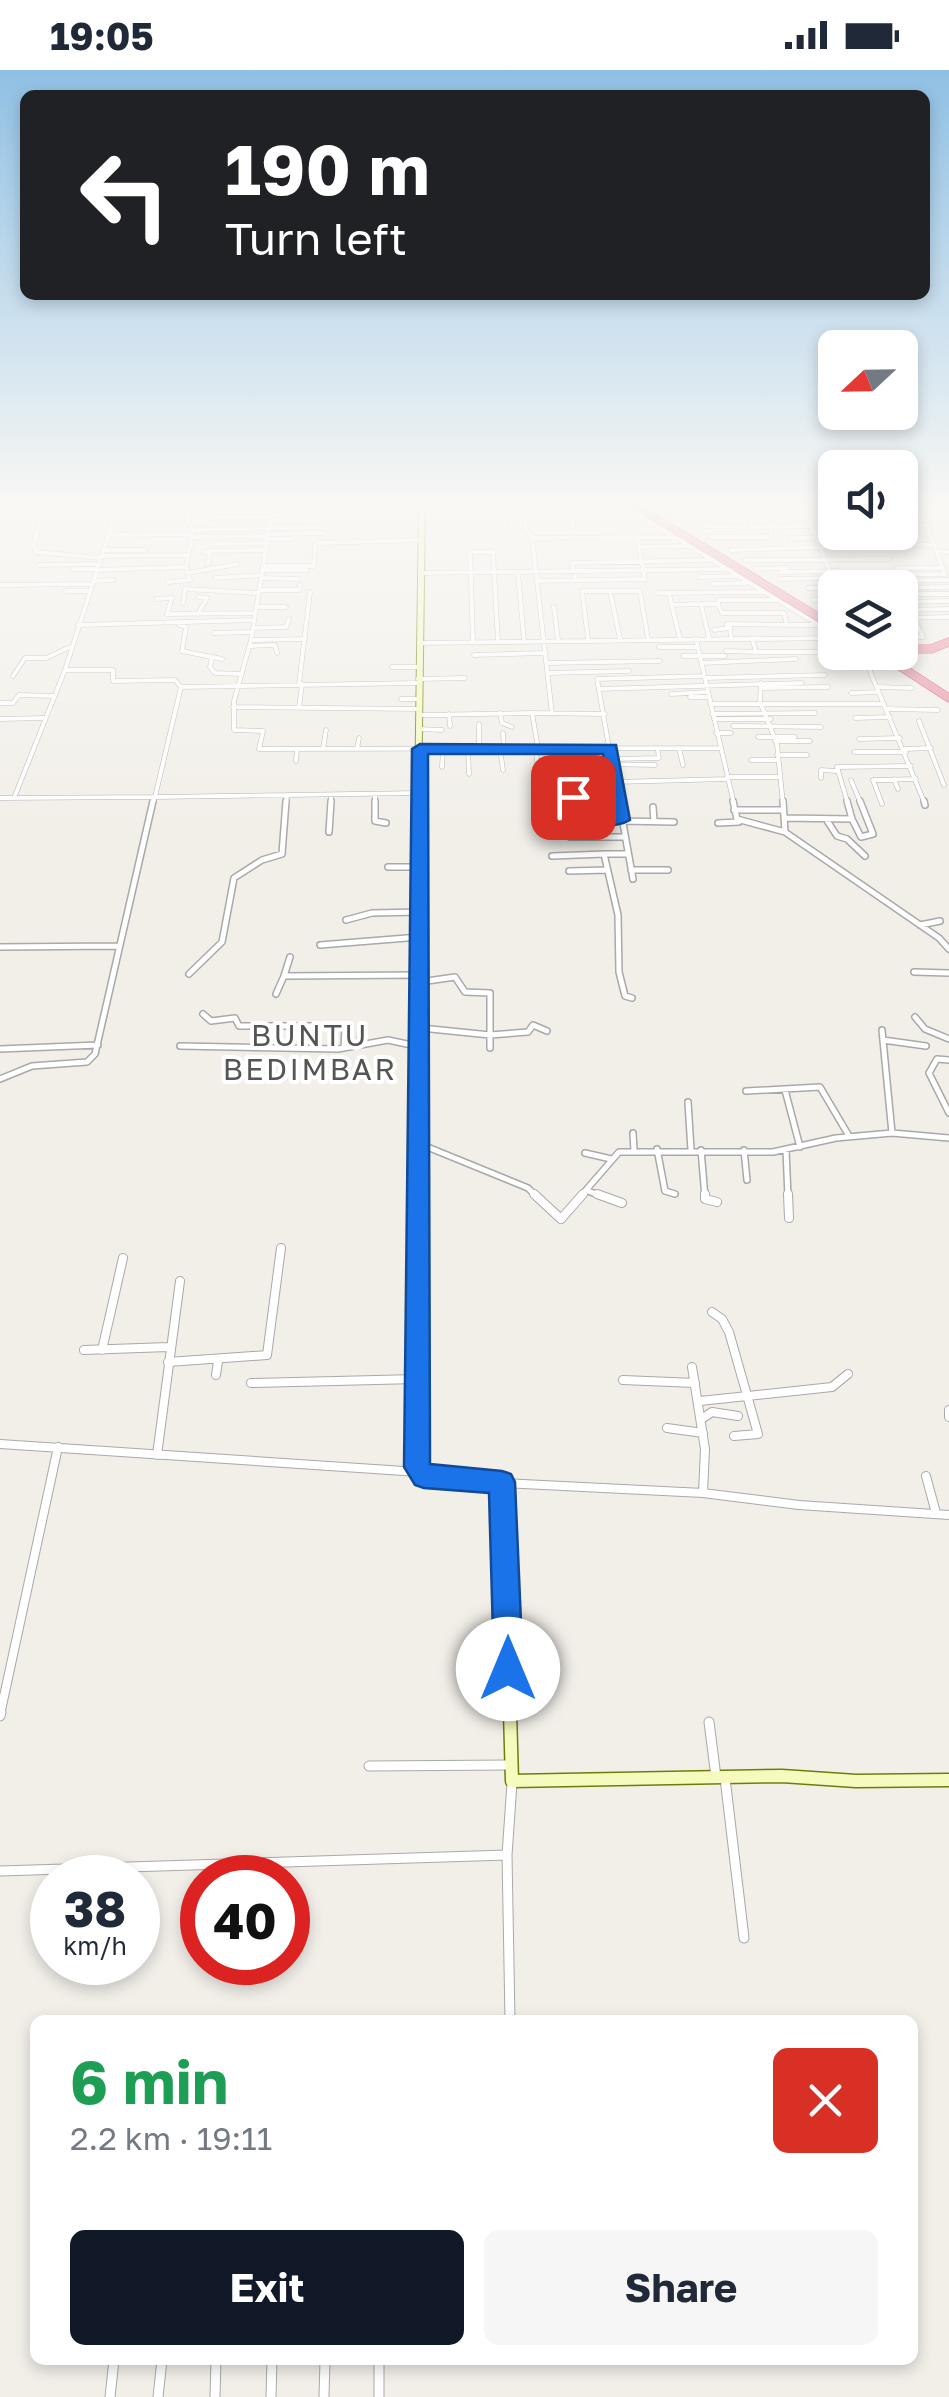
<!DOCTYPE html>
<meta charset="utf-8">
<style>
:root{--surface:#fff;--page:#f6f6f7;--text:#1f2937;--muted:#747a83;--accent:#111827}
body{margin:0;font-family:"Golos Text",sans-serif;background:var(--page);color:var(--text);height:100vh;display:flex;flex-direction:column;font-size:38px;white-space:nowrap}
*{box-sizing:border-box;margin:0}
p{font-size:32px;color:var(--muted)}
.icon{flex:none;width:55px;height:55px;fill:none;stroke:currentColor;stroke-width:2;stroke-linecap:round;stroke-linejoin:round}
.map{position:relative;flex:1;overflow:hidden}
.sheet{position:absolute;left:30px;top:1945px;width:888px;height:350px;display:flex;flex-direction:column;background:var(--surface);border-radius:15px;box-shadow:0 5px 15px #0003}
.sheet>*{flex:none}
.banner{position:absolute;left:20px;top:20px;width:910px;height:210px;border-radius:15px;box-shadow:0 5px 15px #0003;background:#202124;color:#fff;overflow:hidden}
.needle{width:65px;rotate:248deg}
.buttons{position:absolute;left:818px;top:260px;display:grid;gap:20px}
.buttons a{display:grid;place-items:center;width:100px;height:100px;border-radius:15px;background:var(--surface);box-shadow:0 5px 15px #0003;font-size:50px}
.speed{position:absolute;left:30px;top:1785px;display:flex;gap:20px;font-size:50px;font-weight:700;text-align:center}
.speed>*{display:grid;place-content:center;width:130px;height:130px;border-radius:50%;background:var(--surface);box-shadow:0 5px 15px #0003;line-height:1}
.speed small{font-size:25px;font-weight:400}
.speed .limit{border:15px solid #d22;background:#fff;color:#111}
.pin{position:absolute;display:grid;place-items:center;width:85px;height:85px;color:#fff;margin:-42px;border-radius:20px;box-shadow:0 5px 15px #0006}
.me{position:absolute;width:110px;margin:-55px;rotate:0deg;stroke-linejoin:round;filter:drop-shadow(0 0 8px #0008)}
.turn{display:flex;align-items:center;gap:35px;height:210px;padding:0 40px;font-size:45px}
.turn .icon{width:130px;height:130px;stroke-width:2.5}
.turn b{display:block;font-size:70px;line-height:85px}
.round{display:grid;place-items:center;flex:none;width:105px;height:105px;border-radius:15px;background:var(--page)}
.summary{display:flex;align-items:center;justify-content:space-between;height:170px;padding:0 40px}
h1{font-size:60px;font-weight:700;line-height:75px;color:#1e9e55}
.action{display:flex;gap:20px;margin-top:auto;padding:20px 40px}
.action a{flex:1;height:115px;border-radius:15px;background:var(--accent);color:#fff;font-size:40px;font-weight:700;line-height:115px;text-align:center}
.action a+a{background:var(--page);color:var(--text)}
.status{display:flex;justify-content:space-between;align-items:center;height:70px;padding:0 50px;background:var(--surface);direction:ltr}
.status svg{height:28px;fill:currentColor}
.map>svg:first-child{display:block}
</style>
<div class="status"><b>19:05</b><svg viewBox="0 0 49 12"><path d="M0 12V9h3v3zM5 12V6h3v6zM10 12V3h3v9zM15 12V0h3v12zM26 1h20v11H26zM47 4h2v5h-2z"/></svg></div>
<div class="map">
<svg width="949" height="2327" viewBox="0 0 949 2327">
<rect width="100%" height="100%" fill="#f2efe9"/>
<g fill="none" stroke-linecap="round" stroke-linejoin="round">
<g stroke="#a9a9a9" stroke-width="5">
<path id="street-far3" d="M 320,435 L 395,435
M 522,435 L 527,461 L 533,468 L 673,467
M 552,435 L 554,449
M 572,435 L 573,457
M 919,435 L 945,504
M 214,436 L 273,435 L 251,570 L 234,631 L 234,660 L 263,661 L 259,679 L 719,678
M 331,436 L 329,446 L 338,447
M 803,436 L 837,518
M 0,437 L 44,436 L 34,474 L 36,482 L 101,488
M 272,439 L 305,439
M 664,440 L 803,439
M 748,440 L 752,457 L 809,456
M 213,442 L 272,441
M 141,444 L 143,435
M 591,444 L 634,442 L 835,565
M 271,445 L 312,447
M 155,447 L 158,435
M 210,448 L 270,447
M 574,449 L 592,450 L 587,435
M 270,451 L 317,450
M 511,454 L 510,439 L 523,438
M 701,456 L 752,457
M 900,456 L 927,455
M 193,460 L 321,457
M 811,461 L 835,460
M 267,464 L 322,463
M 108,465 L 192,464
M 191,467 L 267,466
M 532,467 L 552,644
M 710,467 L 770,467 L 771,456
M 790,468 L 814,468
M 266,469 L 292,469
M 819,472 L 933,475
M 214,474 L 266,473
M 639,477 L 687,476
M 103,480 L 145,480
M 731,480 L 872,476
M 210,481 L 264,480
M 936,481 L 949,482
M 205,482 L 210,481 L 208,493
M 101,486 L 187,485
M 745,490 L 889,489
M 39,495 L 98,494
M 263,496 L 314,496 L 315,475 L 320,473 L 421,470
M 897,498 L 941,498
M 73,499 L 97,499
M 756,499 L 787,498
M 96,500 L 185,497
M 262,500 L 307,500
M 518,502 L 524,571
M 781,502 L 837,501
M 188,503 L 237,494
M 420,503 L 733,499
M 832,505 L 945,504
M 700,507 L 737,506
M 215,508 L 262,505
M 261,508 L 299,509
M 780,509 L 833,508
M 576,510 L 572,493 L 708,490
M 93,511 L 113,510
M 536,511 L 645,509 L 637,467
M 168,512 L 190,510 L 186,497 L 193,460 L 187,450 L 190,435
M 834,512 L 948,510
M 712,514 L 746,513
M 0,515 L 92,514
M 808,518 L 835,518
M 882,518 L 949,517
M 259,520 L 299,520 L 300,515
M 66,521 L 90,521
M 610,521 L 640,521 L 648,569
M 658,523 L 762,522
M 669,524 L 680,569
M 900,524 L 949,524
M 198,527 L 207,528 L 198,544
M 157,529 L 172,528 L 167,544 L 255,543
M 813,530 L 835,529
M 900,532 L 949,531
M 183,533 L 185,519 L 258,523
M 718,534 L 722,543 L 784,543 L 786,551
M 671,535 L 701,534
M 257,537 L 286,537
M 554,537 L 558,570
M 900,540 L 949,539
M 900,548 L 949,547
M 78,555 L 254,550
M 179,555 L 186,557 L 182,581 L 222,589
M 900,557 L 918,558
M 253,558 L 286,557 L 289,549
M 727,558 L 727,554 L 816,555
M 714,560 L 730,558 L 731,568
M 214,563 L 252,562
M 900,567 L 923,567 L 904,528
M 709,568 L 701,534 L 718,534 L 719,530 L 777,530
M 752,568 L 756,582 L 817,582
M 588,569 L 582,521 L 610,521 L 620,569
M 696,569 L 734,734
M 251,570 L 305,569
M 473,572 L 470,482 L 493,482 L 498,572
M 419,573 L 835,568
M 250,576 L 275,575 L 277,583
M 659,577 L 697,577
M 726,581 L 756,582
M 862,582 L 925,734
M 474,585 L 546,583
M 683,586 L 725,586
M 212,588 L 210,597 L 215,603 L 241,604
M 547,593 L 660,591
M 702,593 L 796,589
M 392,597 L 419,597
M 65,600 L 113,600 L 113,611 L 175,610 L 181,617 L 417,613
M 548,603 L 629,601
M 13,606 L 25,588 L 46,588 L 70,577
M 705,608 L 825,605
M 418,609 L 465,608
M 761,613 L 760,632 L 777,674 L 783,734
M 299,614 L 310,522
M 181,617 L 155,727 L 419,723
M 878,617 L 912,618
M 761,618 L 828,617
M 599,619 L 802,613
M 851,623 L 879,622
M 671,624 L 708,622
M 690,627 L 709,627
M 401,629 L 418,629
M 0,633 L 13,633 L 19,625 L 53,626
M 710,634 L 884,634
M 233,637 L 419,639
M 299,638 L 302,614
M 887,639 L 938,640
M 500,643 L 502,653 L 512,657
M 532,643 L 605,644
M 449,644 L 450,656
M 712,644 L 815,643
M 419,645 L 532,643 L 538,678
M 855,648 L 890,647
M 0,649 L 44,648
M 714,649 L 771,649
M 919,651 L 944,715
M 479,654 L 479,679
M 733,656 L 821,657
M 419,659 L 442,660
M 503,663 L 504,679
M 716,663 L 731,663
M 758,667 L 795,667
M 859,669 L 900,668
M 775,671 L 810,671
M 468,678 L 469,704
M 536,678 L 538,703
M 679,678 L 683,695
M 323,679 L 326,660
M 357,679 L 359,668
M 500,679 L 503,700
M 546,679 L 550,734
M 905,679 L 931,678
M 854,682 L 906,682
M 777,685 L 807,685
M 613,689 L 659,688 L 658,681
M 751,690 L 777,690
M 296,691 L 297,679
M 547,693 L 655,695
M 442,697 L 443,679
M 727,707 L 780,707
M 821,708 L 821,700 L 836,701
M 894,709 L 898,719
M 851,710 L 861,734
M 616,712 L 727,709
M 375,724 L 375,734
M 574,726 L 575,734
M 0,728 L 155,727 L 152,734
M 14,728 L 65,600 L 118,435
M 286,734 L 287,725
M 331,734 L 331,725
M 619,734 L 597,609 L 704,606
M 848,734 L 837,697 L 911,696
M 882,734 L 873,710 L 916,709"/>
</g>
<g stroke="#a9a9a9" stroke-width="8">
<path id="street-far2" d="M 375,731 L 375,751 L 386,753
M 550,731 L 550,736
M 575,731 L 577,748 L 621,750
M 619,731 L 633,809
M 733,731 L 737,749 L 785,762 L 939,868 L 949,879
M 783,731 L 785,762
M 924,731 L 925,735
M 653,737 L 654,751
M 734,740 L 783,740
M 784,748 L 852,749 L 847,731
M 826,749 L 837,766 L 847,769 L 865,786
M 852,749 L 861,767 L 873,764 L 860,731
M 622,751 L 674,752
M 718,753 L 739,752
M 329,762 L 331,731
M 570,767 L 624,767
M 604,784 L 627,784
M 552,786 L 604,784 L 618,845 L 619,902 L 625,926 L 632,928
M 388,797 L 420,797
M 631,800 L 668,800
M 569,801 L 607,800
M 346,850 L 372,843 L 419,842
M 920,855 L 940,851
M 320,875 L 419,867
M 0,877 L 118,876
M 914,902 L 949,903
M 189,904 L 222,872 L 234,808 L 262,790 L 282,784 L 286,731
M 284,906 L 290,887
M 420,912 L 455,907 L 465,922 L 490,923 L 490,978
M 276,924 L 284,906 L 419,905
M 203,944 L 211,951 L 235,948 L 239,956 L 345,956 L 344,978
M 915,947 L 925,959 L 949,969
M 421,958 L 490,965 L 528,962 L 533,955 L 547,961
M 882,960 L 892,1063
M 883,970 L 926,976
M 360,975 L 361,961
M 180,976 L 338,979 L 388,970 L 421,977
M 0,979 L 98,975
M 949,990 L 937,989 L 929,1003 L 949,1043
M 0,1009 L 32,996 L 87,992 L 95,984 L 153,731
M 785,1020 L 800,1077
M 746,1021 L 820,1017 L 849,1066
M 688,1032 L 691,1080
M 633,1063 L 634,1081
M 420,1074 L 528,1118 L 537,1127
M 657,1079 L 665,1121 L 675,1124
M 701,1080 L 705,1127
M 744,1080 L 747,1110
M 786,1080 L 788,1127
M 585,1083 L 611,1089
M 588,1121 L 604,1127
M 580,1127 L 619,1082 L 773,1082 L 836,1068 L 892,1063 L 949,1068"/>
</g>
<g stroke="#a9a9a9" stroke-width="10">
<path id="street-far1" d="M 534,1124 L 561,1149 L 583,1124
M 597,1124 L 622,1133
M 705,1124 L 705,1129 L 717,1132
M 788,1124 L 789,1148
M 712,1242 L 722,1249 L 729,1262 L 758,1364 L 734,1366
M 84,1280 L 168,1277
M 102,1280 L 123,1188
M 168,1292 L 267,1285 L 281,1178
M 692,1297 L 705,1379 L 703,1423
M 216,1305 L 218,1291
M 623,1310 L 695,1313
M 251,1313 L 417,1309
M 700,1331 L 832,1317 L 848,1304
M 949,1340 L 949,1347
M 703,1348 L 712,1342 L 738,1346
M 667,1358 L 703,1363
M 0,1374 L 419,1402
M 157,1385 L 180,1211
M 926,1406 L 936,1443
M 502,1413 L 703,1423 L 799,1435 L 949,1445
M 0,1645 L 58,1377"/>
</g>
<g stroke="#a9a9a9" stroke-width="11">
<path id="street" d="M 0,1646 L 1,1642
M 709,1652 L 716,1707
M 369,1696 L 510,1695
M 725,1708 L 744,1868
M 0,1801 L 507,1785
M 510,1950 L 507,1785 L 512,1713
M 379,2290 L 379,2327
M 110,2327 L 114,2290
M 158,2327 L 162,2290
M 215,2327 L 216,2290
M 271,2327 L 272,2290
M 324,2327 L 325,2290"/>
</g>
<g stroke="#707d05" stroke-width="8">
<path id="secondary-far3" d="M 418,734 L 422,435"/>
</g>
<g stroke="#707d05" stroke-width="10">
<path id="secondary-far2" d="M 418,731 L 419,1127"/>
</g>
<g stroke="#707d05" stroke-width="12">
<path id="secondary-far1" d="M 419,1124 L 417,1397 L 424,1406 L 502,1414 L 510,1645"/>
</g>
<g stroke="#707d05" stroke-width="15">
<path id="secondary" d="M 510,1642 L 512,1711 L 782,1706 L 856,1711 L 949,1710"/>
</g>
<g stroke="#dc2a67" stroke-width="9">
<path id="highway" d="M 633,435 L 835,557
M 900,579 L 931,579 L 949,572
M 878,582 L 949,628"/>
</g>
<use href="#street-far3" stroke="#fff" stroke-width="4"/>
<use href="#street-far2" stroke="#fff" stroke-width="5"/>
<use href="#street-far1" stroke="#fff" stroke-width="8"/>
<use href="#street" stroke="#fff" stroke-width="9"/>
<use href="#secondary-far3" stroke="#f7fabf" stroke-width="6"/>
<use href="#secondary-far2" stroke="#f7fabf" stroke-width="8"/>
<use href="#secondary-far1" stroke="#f7fabf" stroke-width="10"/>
<use href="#secondary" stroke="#f7fabf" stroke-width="12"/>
<use href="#highway" stroke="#e892a2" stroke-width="8"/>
</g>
<linearGradient id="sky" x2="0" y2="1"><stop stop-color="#8fc0e4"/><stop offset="0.57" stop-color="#f9f8f5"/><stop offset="1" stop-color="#f9f8f5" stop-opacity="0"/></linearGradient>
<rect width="949" height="761" fill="url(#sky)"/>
<path fill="#1a73e8" stroke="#114b97" stroke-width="2.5" d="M 420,674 L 616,675 L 630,750 C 617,758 583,758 570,749 L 565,727 L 573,722 L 581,727 L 586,744 L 612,744 L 603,684 L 428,684 L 430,1394 L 502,1401 L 511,1404 L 515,1412 L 523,1599 L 518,1609 L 508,1613 L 498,1609 L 494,1599 L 489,1423 L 424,1418 L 415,1415 L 404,1397 L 412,679 Z"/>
<g text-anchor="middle" stroke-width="8" stroke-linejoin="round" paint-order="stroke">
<g font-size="30" letter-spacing="2.5" fill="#555" stroke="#fff">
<text x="310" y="976">BUNTU<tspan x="310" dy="34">BEDIMBAR</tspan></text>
</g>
</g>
</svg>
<div class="buttons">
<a><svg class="needle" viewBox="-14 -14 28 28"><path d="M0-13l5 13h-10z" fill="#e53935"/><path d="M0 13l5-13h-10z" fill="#747a83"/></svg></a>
<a><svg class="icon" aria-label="sound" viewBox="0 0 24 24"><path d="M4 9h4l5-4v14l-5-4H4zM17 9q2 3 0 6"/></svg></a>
<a><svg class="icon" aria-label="layers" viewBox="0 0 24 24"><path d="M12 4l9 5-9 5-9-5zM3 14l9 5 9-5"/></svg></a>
</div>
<div class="speed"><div>38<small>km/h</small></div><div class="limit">40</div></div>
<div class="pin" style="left:573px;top:727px;background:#d93025"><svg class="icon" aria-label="arrive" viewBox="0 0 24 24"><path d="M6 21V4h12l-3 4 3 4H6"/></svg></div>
<svg class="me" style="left:508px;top:1599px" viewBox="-20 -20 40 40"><circle r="19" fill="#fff"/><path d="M0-13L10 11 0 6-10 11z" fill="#1a73e8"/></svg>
<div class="banner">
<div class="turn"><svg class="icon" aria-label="left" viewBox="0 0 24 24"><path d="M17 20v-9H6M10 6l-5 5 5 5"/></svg><div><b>190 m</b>Turn left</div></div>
</div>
<section class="sheet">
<div class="summary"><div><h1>6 min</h1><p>2.2 km · 19:11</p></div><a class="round" style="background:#d93025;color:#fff"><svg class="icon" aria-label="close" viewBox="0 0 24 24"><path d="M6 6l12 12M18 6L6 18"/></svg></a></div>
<div class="action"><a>Exit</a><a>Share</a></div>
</section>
</div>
